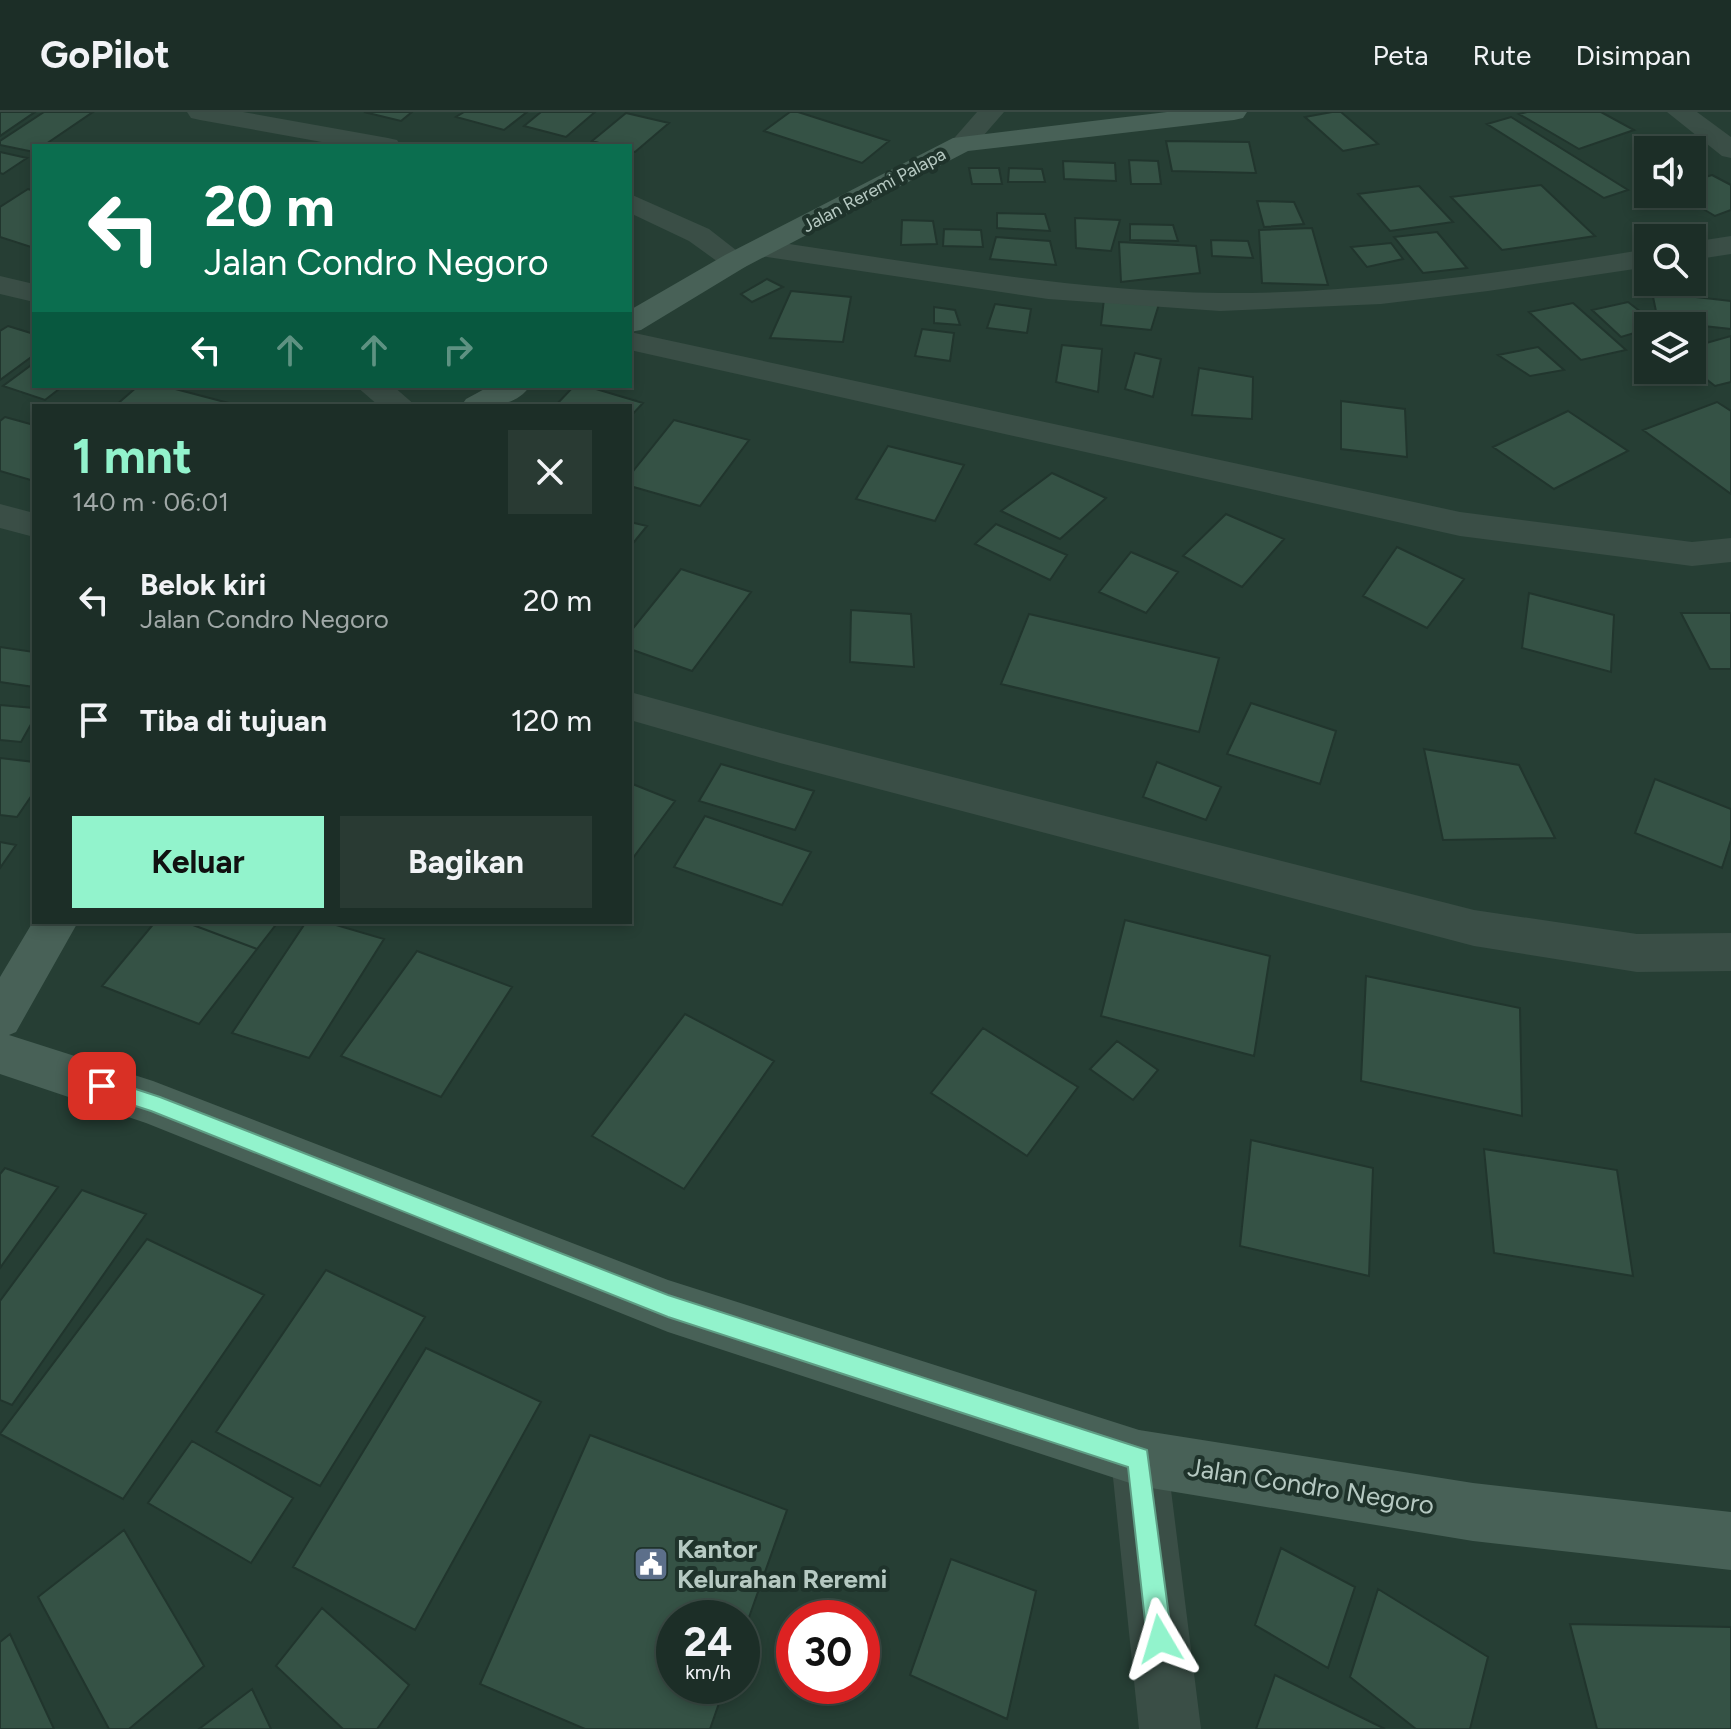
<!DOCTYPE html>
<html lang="id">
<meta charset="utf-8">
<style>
:root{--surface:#1c2e27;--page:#293a33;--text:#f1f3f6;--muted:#a0a8a7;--line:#3a4a44;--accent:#92f3cc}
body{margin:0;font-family:Figtree,sans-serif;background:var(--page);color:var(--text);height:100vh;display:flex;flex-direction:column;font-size:30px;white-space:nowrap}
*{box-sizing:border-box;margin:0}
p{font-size:26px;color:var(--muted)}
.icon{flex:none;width:44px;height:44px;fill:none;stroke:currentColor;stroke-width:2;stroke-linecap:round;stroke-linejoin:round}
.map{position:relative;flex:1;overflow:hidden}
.details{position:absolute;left:32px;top:292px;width:600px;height:520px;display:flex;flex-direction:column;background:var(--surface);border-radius:0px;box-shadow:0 4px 12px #0003,0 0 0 2px var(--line)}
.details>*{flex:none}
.banner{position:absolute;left:32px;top:32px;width:600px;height:244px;border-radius:0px;box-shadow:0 4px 12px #0003,0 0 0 2px var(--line);background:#0b6e4f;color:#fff;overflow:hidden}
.fabs{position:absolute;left:1634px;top:24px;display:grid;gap:16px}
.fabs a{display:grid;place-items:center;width:72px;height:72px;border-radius:0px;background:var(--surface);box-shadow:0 4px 12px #0003,0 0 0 2px var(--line);font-size:40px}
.speed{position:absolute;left:656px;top:1488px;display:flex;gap:16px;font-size:40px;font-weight:700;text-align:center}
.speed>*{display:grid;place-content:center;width:104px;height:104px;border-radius:50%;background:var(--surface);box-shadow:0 4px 12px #0003,0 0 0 2px var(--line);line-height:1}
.speed small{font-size:20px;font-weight:400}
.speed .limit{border:12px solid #d22;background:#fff;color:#111}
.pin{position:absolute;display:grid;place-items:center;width:68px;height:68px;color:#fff;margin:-34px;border-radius:16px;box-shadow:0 4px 12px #0006}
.me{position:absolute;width:88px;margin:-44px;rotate:353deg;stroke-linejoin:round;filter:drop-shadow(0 0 6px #0008)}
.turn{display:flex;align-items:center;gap:28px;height:168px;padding:0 40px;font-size:36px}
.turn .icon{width:104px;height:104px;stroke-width:2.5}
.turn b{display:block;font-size:56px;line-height:68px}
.lanes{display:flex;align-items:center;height:76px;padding:0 40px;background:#0003;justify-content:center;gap:40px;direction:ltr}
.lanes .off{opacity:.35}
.round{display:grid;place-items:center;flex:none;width:84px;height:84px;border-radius:0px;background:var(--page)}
.head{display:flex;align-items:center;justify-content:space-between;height:136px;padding:0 40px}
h1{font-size:48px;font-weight:700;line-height:60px;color:var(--accent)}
.button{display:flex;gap:16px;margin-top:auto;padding:16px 40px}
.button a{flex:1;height:92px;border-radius:0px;background:var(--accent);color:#111;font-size:32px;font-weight:700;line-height:92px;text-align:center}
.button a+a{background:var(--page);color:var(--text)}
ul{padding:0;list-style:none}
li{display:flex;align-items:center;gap:24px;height:120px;padding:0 40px}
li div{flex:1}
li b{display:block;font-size:30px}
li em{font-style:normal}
header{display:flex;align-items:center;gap:48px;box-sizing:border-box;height:112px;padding:0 40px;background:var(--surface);border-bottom:2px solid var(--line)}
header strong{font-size:38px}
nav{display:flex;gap:44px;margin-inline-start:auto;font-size:28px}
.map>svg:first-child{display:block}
</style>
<header>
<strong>GoPilot</strong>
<nav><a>Peta</a><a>Rute</a><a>Disimpan</a></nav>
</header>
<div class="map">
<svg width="1731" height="1617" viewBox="0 0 1731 1617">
<rect width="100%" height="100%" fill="#263e34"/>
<path fill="#355245" stroke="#21352d" stroke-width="2" d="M 0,0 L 35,0 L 0,24 Z
M 44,0 L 93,0 L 43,34 L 34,34 L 34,40 L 0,33 L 0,29 Z
M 364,0 L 412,0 L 401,9 Z
M 464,0 L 527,0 L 504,18 L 456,5 Z
M 541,0 L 595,0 L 566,25 L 524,14 Z
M 790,0 L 798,0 L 889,29 L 862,51 L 764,19 Z
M 1332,0 L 1341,0 L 1378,32 L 1343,39 L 1305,5 Z
M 1527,0 L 1601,0 L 1634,18 L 1579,37 L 1519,2 Z
M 626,1 L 669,11 L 635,40 L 630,39 L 630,34 L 610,34 L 592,29 Z
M 1511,5 L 1628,78 L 1604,86 L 1487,12 Z
M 1166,29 L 1249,30 L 1256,61 L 1172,59 Z
M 0,40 L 27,46 L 3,62 L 0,61 Z
M 1129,48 L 1158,49 L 1161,72 L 1131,72 Z
M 1063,49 L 1115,51 L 1116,69 L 1064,67 Z
M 969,56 L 999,56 L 1002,72 L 972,72 Z
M 1009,56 L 1042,57 L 1045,70 L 1008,70 Z
M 1712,63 L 1731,73 L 1731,98 L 1715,104 L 1678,82 L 1692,82 L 1692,69 Z
M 1541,73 L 1595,124 L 1502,138 L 1451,85 Z
M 1419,74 L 1453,110 L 1390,119 L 1358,82 Z
M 28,77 L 34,79 L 34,136 L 0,125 L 0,95 Z
M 1257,89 L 1294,90 L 1304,112 L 1264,115 Z
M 997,101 L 1045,102 L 1050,119 L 997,116 Z
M 1075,106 L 1120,108 L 1111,139 L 1076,136 Z
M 902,108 L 933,109 L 937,132 L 901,133 Z
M 1130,112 L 1173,113 L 1178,129 L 1130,128 Z
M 1312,116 L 1328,173 L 1262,171 L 1259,118 Z
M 944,117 L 981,118 L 983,135 L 943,134 Z
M 1437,120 L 1467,156 L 1423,161 L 1394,125 Z
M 996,125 L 1050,129 L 1056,153 L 990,147 Z
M 1211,128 L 1248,129 L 1253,146 L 1212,144 Z
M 1119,130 L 1196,134 L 1200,161 L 1121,170 Z
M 1391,131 L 1403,147 L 1367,155 L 1351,135 Z
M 767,167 L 783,175 L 752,190 L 741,182 Z
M 791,179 L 851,185 L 843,230 L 770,226 Z
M 1652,180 L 1731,189 L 1731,217 L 1658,209 Z
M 1104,187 L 1159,192 L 1151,218 L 1101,213 Z
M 1628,190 L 1659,214 L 1648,214 L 1648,217 L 1621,225 L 1592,198 Z
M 1573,191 L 1626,238 L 1581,248 L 1529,200 Z
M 995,192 L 1031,197 L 1027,221 L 987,216 Z
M 934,195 L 955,198 L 960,213 L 934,211 Z
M 8,214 L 34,222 L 34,243 L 0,268 L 0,219 Z
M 922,217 L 954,221 L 950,249 L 915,244 Z
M 1731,224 L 1731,270 L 1715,274 L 1692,256 L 1692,235 Z
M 1062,233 L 1102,237 L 1098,280 L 1056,270 Z
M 1538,235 L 1564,258 L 1530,264 L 1498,243 Z
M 1135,241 L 1161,247 L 1153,285 L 1125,277 Z
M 34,251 L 34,274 L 63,274 L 45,288 L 3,274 Z
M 1199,256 L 1253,265 L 1252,307 L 1192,303 Z
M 138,274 L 164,274 L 240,294 L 115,294 Z
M 574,274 L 586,274 L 643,291 L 630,305 L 630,294 L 555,294 Z
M 1341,289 L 1405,297 L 1407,345 L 1341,337 Z
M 1717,290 L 1731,299 L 1731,382 L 1643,318 Z
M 1568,299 L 1628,339 L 1554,377 L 1493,335 Z
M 5,305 L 34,313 L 34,369 L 0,359 L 0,309 Z
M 674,308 L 749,328 L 700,394 L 630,374 L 630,363 Z
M 888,334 L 964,353 L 935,409 L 856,387 Z
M 1052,361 L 1106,386 L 1060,427 L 1001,399 Z
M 1226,402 L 1284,427 L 1242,475 L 1183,444 Z
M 630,410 L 647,414 L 630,435 Z
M 996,412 L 1067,443 L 1050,468 L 975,432 Z
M 1397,435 L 1464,467 L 1427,516 L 1363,484 Z
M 1131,440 L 1178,460 L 1146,501 L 1099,480 Z
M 681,457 L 751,480 L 692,559 L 630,537 L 630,520 Z
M 1529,481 L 1614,503 L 1611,560 L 1522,536 Z
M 851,498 L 911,502 L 914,555 L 850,550 Z
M 1681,501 L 1731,501 L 1731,557 L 1710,557 Z
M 1029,502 L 1219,546 L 1199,620 L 1001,572 Z
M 0,535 L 34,540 L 34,575 L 0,570 Z
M 1251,591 L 1336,619 L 1320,672 L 1227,642 Z
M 0,593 L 34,596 L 34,607 L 21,630 L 0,628 Z
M 1424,637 L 1519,653 L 1555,726 L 1443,728 Z
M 0,646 L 34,650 L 34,680 L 17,705 L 0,703 Z
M 1157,650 L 1221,675 L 1206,708 L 1143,685 Z
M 721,652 L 814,679 L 795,718 L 699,689 Z
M 1655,667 L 1731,697 L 1731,728 L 1722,756 L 1635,721 Z
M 630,671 L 675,689 L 630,750 Z
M 705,704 L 811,740 L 782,793 L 674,755 Z
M 0,730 L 16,733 L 0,756 Z
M 1125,808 L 1270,844 L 1254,944 L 1101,904 Z
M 155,810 L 185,810 L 257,837 L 199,912 L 102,874 Z
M 185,810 L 278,810 L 257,837 Z
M 306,810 L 326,810 L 384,827 L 309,946 L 232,921 Z
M 417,839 L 512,875 L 441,985 L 341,944 Z
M 1366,864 L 1520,896 L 1522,1004 L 1361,969 Z
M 685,902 L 774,949 L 684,1077 L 592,1024 Z
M 983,916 L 1078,975 L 1027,1044 L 931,981 Z
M 1117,929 L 1158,958 L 1133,988 L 1090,957 Z
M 1251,1028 L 1373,1056 L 1369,1164 L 1240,1134 Z
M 1484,1037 L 1617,1058 L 1633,1164 L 1494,1141 Z
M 5,1056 L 58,1075 L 0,1156 L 0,1062 Z
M 82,1078 L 146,1102 L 12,1293 L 0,1288 L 0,1189 Z
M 147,1127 L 264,1183 L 123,1387 L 0,1322 Z
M 326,1158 L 425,1205 L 320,1374 L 216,1320 Z
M 426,1236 L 541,1290 L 415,1518 L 293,1455 Z
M 590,1323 L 787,1398 L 742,1525 L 742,1506 L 674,1506 L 674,1574 L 725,1574 L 710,1617 L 585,1617 L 480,1572 Z
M 192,1329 L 293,1386 L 251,1451 L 148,1391 Z
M 124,1418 L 204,1554 L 129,1617 L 109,1617 L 38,1485 Z
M 1281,1436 L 1355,1475 L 1328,1556 L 1255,1513 Z
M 951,1447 L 1036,1479 L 1007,1607 L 910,1563 Z
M 1378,1477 L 1488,1545 L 1470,1617 L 1416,1617 L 1350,1565 Z
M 322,1496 L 409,1573 L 377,1617 L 343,1617 L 276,1554 Z
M 1570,1512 L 1731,1515 L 1731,1617 L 1597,1617 Z
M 10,1522 L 54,1617 L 0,1617 L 0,1530 Z
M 1275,1563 L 1385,1617 L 1256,1617 Z
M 252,1577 L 271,1617 L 199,1617 Z"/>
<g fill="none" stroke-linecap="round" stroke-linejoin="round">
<path fill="#3a4e46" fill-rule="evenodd" d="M 187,0 L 243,0 L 388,26 L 397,28 L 401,34 L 344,34 L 200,8 L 191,6 Z
M 977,0 L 1004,0 L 971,38 L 953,38 L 949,32 Z
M 1667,0 L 1697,0 L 1731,25 L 1731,46 L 1722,44 Z
M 630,82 L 709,117 L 750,149 L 745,155 L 735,158 L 725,155 L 689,129 L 630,101 Z
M 1731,124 L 1731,142 L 1692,148 L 1692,130 Z
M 763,128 C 915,150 1067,179 1220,181 C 1364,182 1507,160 1648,137 L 1648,155 L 1488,179 L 1381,192 L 1220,199 L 1048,187 L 753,143 L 748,137 L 753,131 Z
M 0,164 L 34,172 L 34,190 L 0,182 Z
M 630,220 L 1460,400 L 1692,430 L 1731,426 L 1731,450 L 1692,454 L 1460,424 L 630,238 Z
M 356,274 L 393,274 L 416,294 L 379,294 Z
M 0,392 L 34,401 L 34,425 L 0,416 Z
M 630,580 L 780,621 L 1474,798 L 1637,822 L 1731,821 L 1731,859 L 1637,860 L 1474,834 L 780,651 L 630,608 Z
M 1139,1318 L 1159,1326 L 1167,1346 L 1201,1617 L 1139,1617 L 1111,1346 L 1119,1326 Z"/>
<path fill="#486157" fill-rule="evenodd" d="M 1167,0 L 1247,0 L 1243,6 L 1234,8 L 968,39 L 745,155 L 641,218 L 630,220 L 630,198 L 725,143 L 953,26 Z
M 490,274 L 530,274 C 514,297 486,294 461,294 L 466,287 Z
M 34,808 L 78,810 L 16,920 L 9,923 L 153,969 L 668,1168 L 1139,1318 L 1473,1371 L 1731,1400 L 1731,1458 L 1473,1429 L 1139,1374 L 668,1220 L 146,1011 L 0,962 L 0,865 Z"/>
</g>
<path fill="#92f3cc" stroke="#5f9e85" stroke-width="2" d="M 102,966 L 160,985 L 668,1183 L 1147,1338 L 1172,1527 L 1169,1536 L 1160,1539 L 1151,1536 L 1147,1527 L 1128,1355 L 668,1205 L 151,999 L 95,981 L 92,974 L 95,968 Z"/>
<defs>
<g id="civic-square" transform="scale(1.8)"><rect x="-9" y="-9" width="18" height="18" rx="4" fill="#5c6f8a" stroke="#1f332b"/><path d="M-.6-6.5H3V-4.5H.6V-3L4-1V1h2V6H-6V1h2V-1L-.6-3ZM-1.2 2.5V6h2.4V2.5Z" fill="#fff"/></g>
</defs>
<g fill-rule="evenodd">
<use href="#civic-square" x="651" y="1452"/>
</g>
<g text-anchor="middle" stroke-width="8" stroke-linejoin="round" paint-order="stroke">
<g font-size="18" fill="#b6c9c2" stroke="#1f332b">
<text transform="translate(874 78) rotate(-28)" y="6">Jalan Reremi Palapa</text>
</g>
<g font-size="26" fill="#b6c9c2" stroke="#1f332b">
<text transform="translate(1311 1374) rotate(9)" y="9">Jalan Condro Negoro</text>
</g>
<g font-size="26" font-weight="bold" fill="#b6c9c2" stroke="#1f332b" text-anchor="start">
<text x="677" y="1446">Kantor<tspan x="677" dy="30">Kelurahan Reremi</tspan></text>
</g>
</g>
</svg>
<div class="fabs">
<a><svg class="icon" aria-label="sound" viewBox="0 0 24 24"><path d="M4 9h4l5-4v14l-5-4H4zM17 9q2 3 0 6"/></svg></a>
<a><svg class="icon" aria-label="search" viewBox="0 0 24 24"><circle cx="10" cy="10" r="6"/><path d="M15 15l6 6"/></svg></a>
<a><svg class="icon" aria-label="layers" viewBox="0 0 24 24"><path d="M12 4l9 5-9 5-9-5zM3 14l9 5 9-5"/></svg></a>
</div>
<div class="speed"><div>24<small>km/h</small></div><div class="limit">30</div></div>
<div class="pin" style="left:102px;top:974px;background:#d93025"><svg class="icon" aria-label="arrive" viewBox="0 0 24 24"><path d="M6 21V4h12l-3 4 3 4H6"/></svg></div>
<svg class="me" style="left:1160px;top:1527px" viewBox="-20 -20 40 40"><path d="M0-17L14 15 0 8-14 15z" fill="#92f3cc" stroke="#fff" stroke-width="4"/></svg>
<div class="banner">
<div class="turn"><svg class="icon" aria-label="left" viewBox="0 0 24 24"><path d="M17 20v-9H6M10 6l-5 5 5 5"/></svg><div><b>20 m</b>Jalan Condro Negoro</div></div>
<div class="lanes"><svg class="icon" aria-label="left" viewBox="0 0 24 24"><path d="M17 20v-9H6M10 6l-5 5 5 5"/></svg><svg class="icon off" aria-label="ahead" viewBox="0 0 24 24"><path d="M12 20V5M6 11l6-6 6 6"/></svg><svg class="icon off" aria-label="ahead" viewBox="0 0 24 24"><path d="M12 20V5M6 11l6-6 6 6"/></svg><svg class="icon off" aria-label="right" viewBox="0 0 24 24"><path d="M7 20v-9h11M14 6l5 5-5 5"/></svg></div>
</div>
<section class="details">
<div class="head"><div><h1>1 mnt</h1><p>140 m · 06:01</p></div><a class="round"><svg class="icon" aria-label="close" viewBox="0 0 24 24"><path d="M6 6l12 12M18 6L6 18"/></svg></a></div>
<ul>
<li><svg class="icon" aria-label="left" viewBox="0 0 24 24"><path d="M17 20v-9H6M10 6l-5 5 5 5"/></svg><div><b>Belok kiri</b><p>Jalan Condro Negoro</p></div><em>20 m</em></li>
<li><svg class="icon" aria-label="arrive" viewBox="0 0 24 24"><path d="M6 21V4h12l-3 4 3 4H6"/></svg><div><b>Tiba di tujuan</b></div><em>120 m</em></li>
</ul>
<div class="button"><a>Keluar</a><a>Bagikan</a></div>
</section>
</div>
